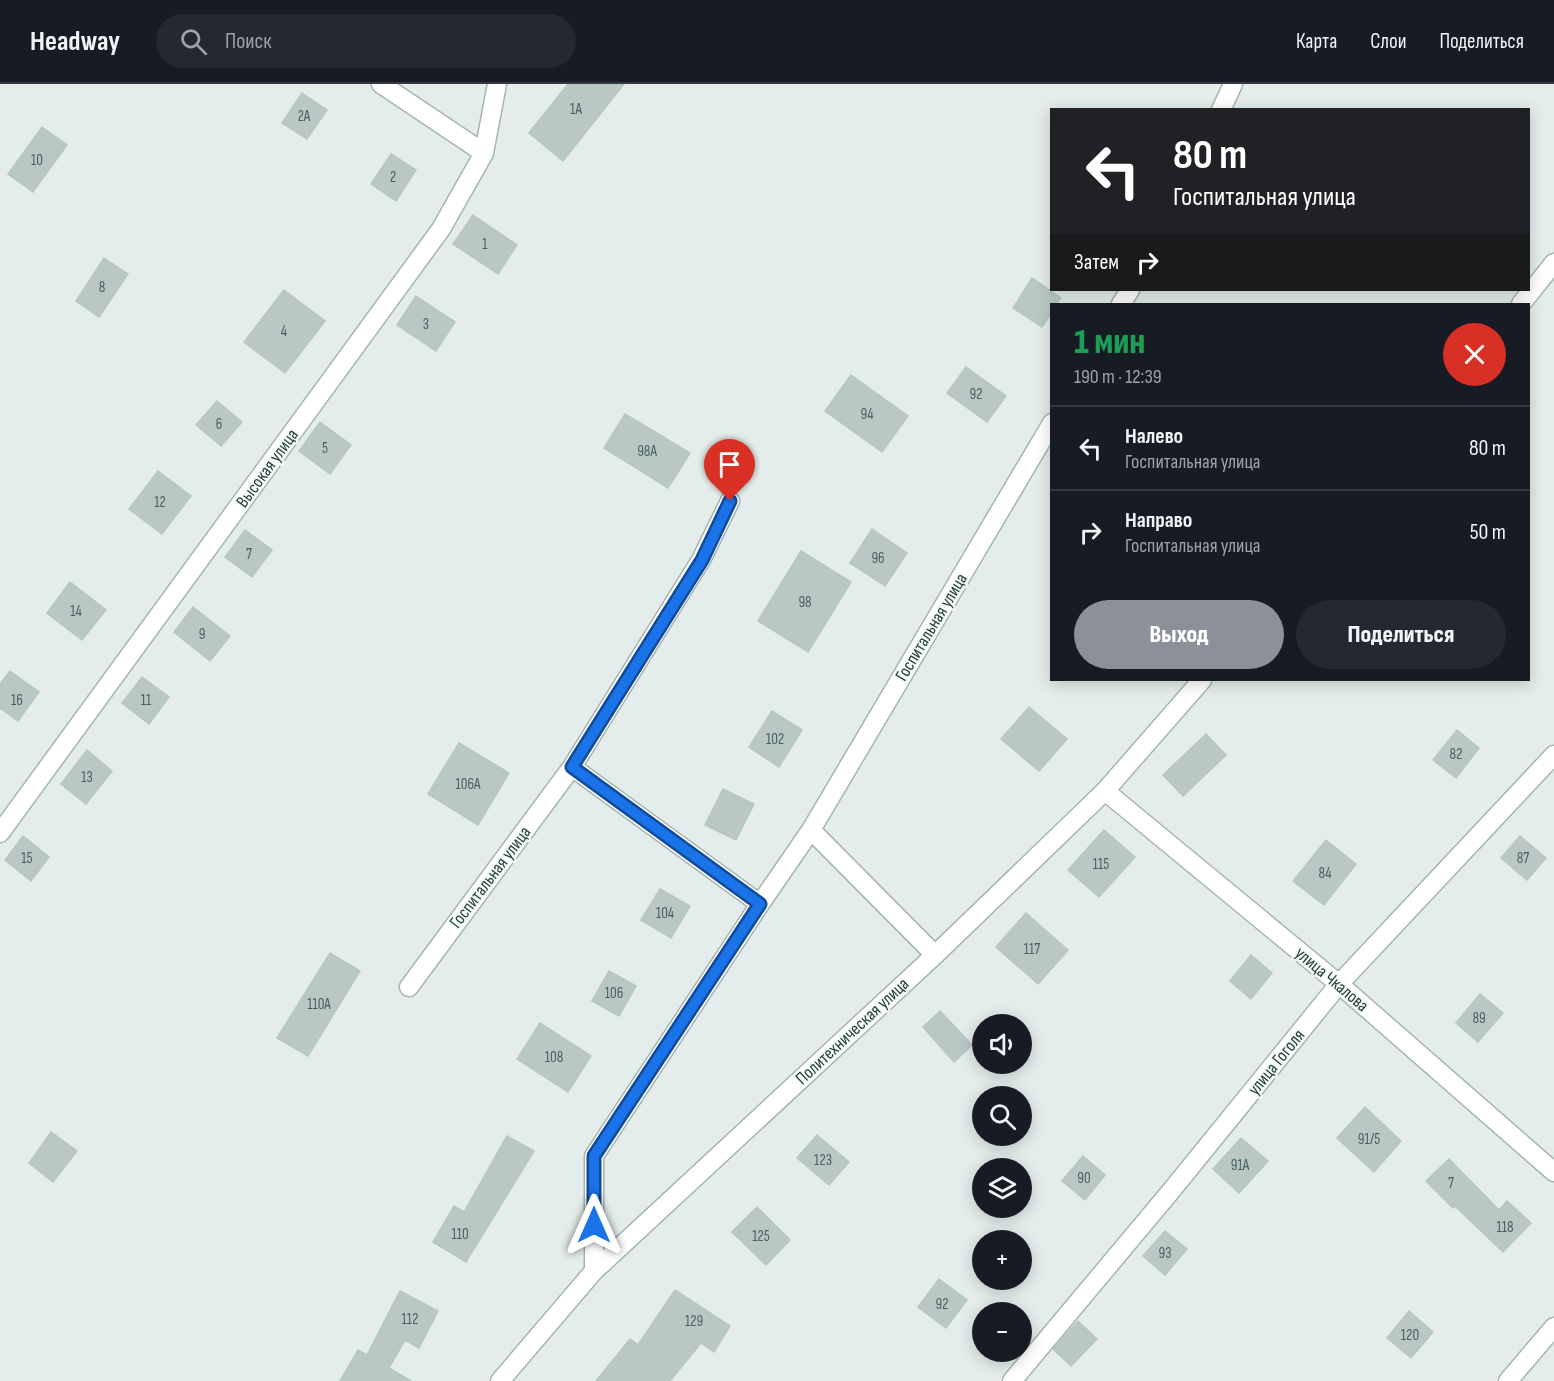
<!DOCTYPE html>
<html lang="ru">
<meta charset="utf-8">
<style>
:root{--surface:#171b24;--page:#242831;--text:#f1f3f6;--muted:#9ea1a6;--line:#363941;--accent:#8c9099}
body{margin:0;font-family:"Sofia Sans Condensed",sans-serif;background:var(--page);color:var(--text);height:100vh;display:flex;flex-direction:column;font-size:22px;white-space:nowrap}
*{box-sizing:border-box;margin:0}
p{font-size:20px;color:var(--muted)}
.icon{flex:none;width:33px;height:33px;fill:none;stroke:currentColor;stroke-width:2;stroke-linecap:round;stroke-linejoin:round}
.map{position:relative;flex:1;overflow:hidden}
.side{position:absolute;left:1050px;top:219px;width:480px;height:378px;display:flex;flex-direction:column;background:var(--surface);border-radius:0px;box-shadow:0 3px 15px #0003}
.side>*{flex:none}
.guide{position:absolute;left:1050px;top:24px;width:480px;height:183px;border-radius:0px;box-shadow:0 3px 15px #0003;background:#202124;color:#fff;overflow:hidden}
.controls{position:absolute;left:972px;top:930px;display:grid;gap:12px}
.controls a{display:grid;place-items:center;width:60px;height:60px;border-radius:50%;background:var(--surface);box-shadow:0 3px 15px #0003;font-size:30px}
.pin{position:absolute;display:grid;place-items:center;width:51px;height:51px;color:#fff;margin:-62px -26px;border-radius:50% 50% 50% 0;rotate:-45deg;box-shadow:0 0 6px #0007}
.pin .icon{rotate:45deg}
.me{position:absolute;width:66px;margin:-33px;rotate:0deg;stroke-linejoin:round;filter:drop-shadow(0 0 4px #0008)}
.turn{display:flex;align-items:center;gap:21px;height:126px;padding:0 24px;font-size:27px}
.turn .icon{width:78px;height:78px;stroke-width:2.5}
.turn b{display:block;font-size:42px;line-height:51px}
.then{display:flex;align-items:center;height:57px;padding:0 24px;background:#0003;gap:12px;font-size:22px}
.round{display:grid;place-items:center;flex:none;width:63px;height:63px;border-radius:32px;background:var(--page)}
.headline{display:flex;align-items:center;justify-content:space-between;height:102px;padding:0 24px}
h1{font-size:36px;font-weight:800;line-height:45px;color:#1e9e55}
.cta{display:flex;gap:12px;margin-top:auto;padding:12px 24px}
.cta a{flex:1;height:69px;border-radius:36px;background:var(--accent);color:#fff;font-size:24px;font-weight:800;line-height:69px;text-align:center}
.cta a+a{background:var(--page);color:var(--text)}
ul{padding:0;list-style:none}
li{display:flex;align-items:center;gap:18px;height:84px;padding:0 24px;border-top:2px solid var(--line)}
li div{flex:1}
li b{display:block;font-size:22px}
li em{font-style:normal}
header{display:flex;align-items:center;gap:36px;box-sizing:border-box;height:84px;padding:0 30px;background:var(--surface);border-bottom:2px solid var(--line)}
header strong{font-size:28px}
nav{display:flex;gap:33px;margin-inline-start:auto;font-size:21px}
.search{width:420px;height:54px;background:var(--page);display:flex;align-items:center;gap:15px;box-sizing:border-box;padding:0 21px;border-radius:33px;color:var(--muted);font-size:22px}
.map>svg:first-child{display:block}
</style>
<header>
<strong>Headway</strong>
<div class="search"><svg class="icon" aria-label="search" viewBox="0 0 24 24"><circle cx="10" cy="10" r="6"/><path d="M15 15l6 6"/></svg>Поиск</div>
<nav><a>Карта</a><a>Слои</a><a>Поделиться</a></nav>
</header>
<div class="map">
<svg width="1554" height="1297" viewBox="0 0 1554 1297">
<rect width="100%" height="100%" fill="#e4edeb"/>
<path fill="#b9c8c5" stroke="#b6c7c3" stroke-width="1.5" d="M 568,0 L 624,0 L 563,77 L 529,49 Z
M 302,9 L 327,26 L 307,55 L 282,39 Z
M 42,43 L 67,61 L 33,108 L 8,90 Z
M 391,70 L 416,86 L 396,117 L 371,100 Z
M 473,131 L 517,161 L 498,190 L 453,160 Z
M 104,174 L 128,190 L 99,233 L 76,217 Z
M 1032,194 L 1061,214 L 1056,220 L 1052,220 L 1052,228 L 1042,243 L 1013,224 Z
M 284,206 L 325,237 L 285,289 L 244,258 Z
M 416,212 L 455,238 L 436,267 L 397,241 Z
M 966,283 L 1006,312 L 987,338 L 947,309 Z
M 851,291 L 908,332 L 882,368 L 825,327 Z
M 217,317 L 242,338 L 221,362 L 196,341 Z
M 625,330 L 690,369 L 668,404 L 604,364 Z
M 320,338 L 351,361 L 330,390 L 299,367 Z
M 158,387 L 191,412 L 162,450 L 129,425 Z
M 872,445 L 907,469 L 885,502 L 850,479 Z
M 245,446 L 272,466 L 252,493 L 225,473 Z
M 801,467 L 851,498 L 808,568 L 758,537 Z
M 70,498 L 106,526 L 82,556 L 47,529 Z
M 193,523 L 230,552 L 210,577 L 174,548 Z
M 10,587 L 39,608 L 18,637 L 0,624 L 0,600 Z
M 142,593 L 169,613 L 149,640 L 122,619 Z
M 1029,623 L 1067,655 L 1039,687 L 1001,655 Z
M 772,627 L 802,646 L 779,683 L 749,663 Z
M 1457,646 L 1479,664 L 1456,694 L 1433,676 Z
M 1206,650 L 1226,671 L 1183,712 L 1163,691 Z
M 459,659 L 509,689 L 478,741 L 428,710 Z
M 87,666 L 112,687 L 86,720 L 61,700 Z
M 723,705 L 754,720 L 736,756 L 705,741 Z
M 1104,746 L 1135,773 L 1099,813 L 1068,786 Z
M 23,752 L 49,773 L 31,797 L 5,776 Z
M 1520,752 L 1546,774 L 1527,796 L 1501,774 Z
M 1326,756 L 1356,780 L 1324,821 L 1293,797 Z
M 660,805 L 690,822 L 671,854 L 641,836 Z
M 1026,829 L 1068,866 L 1038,900 L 996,863 Z
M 330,869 L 360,887 L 308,972 L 277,954 Z
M 1251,871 L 1272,889 L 1251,915 L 1230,897 Z
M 609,887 L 636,902 L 619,932 L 592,917 Z
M 1480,910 L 1503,929 L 1478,958 L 1456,939 Z
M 940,927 L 972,961 L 954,978 L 923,943 Z
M 540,939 L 591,972 L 568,1008 L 517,975 Z
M 1365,1023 L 1401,1057 L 1374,1088 L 1337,1054 Z
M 51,1048 L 77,1067 L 53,1098 L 29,1079 Z
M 817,1051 L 849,1078 L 829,1101 L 797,1074 Z
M 507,1052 L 534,1067 L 466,1178 L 433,1158 L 454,1122 L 464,1128 Z
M 1241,1054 L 1268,1077 L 1239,1109 L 1213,1085 Z
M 1083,1072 L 1105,1091 L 1085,1116 L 1062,1097 Z
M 1449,1075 L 1499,1126 L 1507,1117 L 1531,1139 L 1503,1168 L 1455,1122 L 1453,1124 L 1426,1097 Z
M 757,1123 L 790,1156 L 766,1181 L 732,1148 Z
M 1165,1147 L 1187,1165 L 1165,1191 L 1143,1172 Z
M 939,1195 L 967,1216 L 946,1244 L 918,1223 Z
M 675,1206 L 730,1242 L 714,1268 L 701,1259 L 670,1297 L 596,1297 L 630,1255 L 638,1261 Z
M 400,1207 L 438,1227 L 419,1264 L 405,1256 L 389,1284 L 411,1297 L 340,1297 L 358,1266 L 367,1271 Z
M 1409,1227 L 1433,1248 L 1411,1274 L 1387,1254 Z
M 1078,1237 L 1097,1255 L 1071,1282 L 1053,1265 Z"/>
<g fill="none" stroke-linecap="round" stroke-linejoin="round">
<g stroke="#a6b5b3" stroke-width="21">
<path id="minor" d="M 381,0 L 484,69
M 1221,26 L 1233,0
M 1121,220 L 1130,206
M 1521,220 L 1554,179
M 572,683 L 760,820 L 811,746
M 1105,707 L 1339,900 L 1554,1088
M 0,749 L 441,145 L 484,69 L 497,0
M 935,871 L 811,746 L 1052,339
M 409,903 L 572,683 L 701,476 L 730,417
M 594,1187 L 594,1072 L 760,820
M 500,1297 L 594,1187 L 935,871 L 1105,707 L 1202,596
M 1012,1297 L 1171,1107 L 1339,900 L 1554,671
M 1508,1297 L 1554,1243"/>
</g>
<use href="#minor" stroke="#fff" stroke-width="18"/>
</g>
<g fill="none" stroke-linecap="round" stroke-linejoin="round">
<g stroke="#114b97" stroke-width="15">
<path id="route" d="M 594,1141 L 594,1072 L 760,820 L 572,683 L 702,476 L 730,417"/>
</g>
<use href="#route" stroke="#1a73e8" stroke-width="10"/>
</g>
<g text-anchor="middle" stroke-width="4.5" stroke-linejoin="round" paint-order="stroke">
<g font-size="15" fill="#48615f">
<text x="576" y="30">1А</text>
<text x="304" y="37">2А</text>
<text x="37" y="81">10</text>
<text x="393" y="98">2</text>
<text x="485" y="165">1</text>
<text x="102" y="208">8</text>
<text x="426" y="245">3</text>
<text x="284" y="252">4</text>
<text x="976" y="315">92</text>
<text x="867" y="335">94</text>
<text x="219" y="345">6</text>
<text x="325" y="369">5</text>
<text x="647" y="372">98А</text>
<text x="160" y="423">12</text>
<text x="249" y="475">7</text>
<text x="878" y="479">96</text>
<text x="805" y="523">98</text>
<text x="76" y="532">14</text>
<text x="202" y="555">9</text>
<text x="17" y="621">16</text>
<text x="146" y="621">11</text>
<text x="775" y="660">102</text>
<text x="1456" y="675">82</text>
<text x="87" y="698">13</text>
<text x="468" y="705">106А</text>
<text x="27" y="779">15</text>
<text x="1523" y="779">87</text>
<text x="1101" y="785">115</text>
<text x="1325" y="794">84</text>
<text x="665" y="834">104</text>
<text x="1032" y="870">117</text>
<text x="614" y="914">106</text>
<text x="319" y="925">110А</text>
<text x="1479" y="939">89</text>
<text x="554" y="978">108</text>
<text x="1369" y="1060">91/5</text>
<text x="823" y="1081">123</text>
<text x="1240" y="1086">91А</text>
<text x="1084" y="1099">90</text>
<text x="1451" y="1104">7</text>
<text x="1505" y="1148">118</text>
<text x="460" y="1155">110</text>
<text x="761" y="1157">125</text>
<text x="1165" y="1174">93</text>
<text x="942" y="1225">92</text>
<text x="410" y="1240">112</text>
<text x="694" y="1242">129</text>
<text x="1410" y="1256">120</text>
</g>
<g font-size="18" fill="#233f3d" stroke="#f5faf8">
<text transform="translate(267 384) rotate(-54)" y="6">Высокая улица</text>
<text transform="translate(931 543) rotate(-59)" y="6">Госпитальная улица</text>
<text transform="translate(490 793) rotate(-53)" y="6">Госпитальная улица</text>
<text transform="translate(1332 895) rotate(40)" y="6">улица Чкалова</text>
<text transform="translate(852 947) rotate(-43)" y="6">Политехническая улица</text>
<text transform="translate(1276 978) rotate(-51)" y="6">улица Гоголя</text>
</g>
</g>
</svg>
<div class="controls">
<a><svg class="icon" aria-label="sound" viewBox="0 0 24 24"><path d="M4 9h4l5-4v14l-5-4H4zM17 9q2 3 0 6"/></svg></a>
<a><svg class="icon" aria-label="search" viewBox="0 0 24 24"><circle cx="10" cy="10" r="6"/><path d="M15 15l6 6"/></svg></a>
<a><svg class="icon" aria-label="layers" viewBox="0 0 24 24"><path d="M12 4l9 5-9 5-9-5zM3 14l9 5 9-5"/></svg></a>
<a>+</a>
<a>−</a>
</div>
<div class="pin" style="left:730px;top:417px;background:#d93025"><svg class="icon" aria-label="arrive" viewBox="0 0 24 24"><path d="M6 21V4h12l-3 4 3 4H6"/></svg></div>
<svg class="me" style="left:594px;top:1141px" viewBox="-20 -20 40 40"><path d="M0-17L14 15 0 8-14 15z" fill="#1a73e8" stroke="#fff" stroke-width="4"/></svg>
<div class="guide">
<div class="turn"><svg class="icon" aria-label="left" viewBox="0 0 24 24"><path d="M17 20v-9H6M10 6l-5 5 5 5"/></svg><div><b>80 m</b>Госпитальная улица</div></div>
<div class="then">Затем<svg class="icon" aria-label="right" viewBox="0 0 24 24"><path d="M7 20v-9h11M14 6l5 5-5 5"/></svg></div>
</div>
<section class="side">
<div class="headline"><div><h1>1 мин</h1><p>190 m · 12:39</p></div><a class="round" style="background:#d93025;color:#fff"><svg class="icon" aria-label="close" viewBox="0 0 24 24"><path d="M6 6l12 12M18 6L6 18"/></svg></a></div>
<ul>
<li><svg class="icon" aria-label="left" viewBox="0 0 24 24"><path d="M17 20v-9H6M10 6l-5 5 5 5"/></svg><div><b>Налево</b><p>Госпитальная улица</p></div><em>80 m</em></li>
<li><svg class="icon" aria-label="right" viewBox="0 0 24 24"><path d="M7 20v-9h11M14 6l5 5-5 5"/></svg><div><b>Направо</b><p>Госпитальная улица</p></div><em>50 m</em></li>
</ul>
<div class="cta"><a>Выход</a><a>Поделиться</a></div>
</section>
</div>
